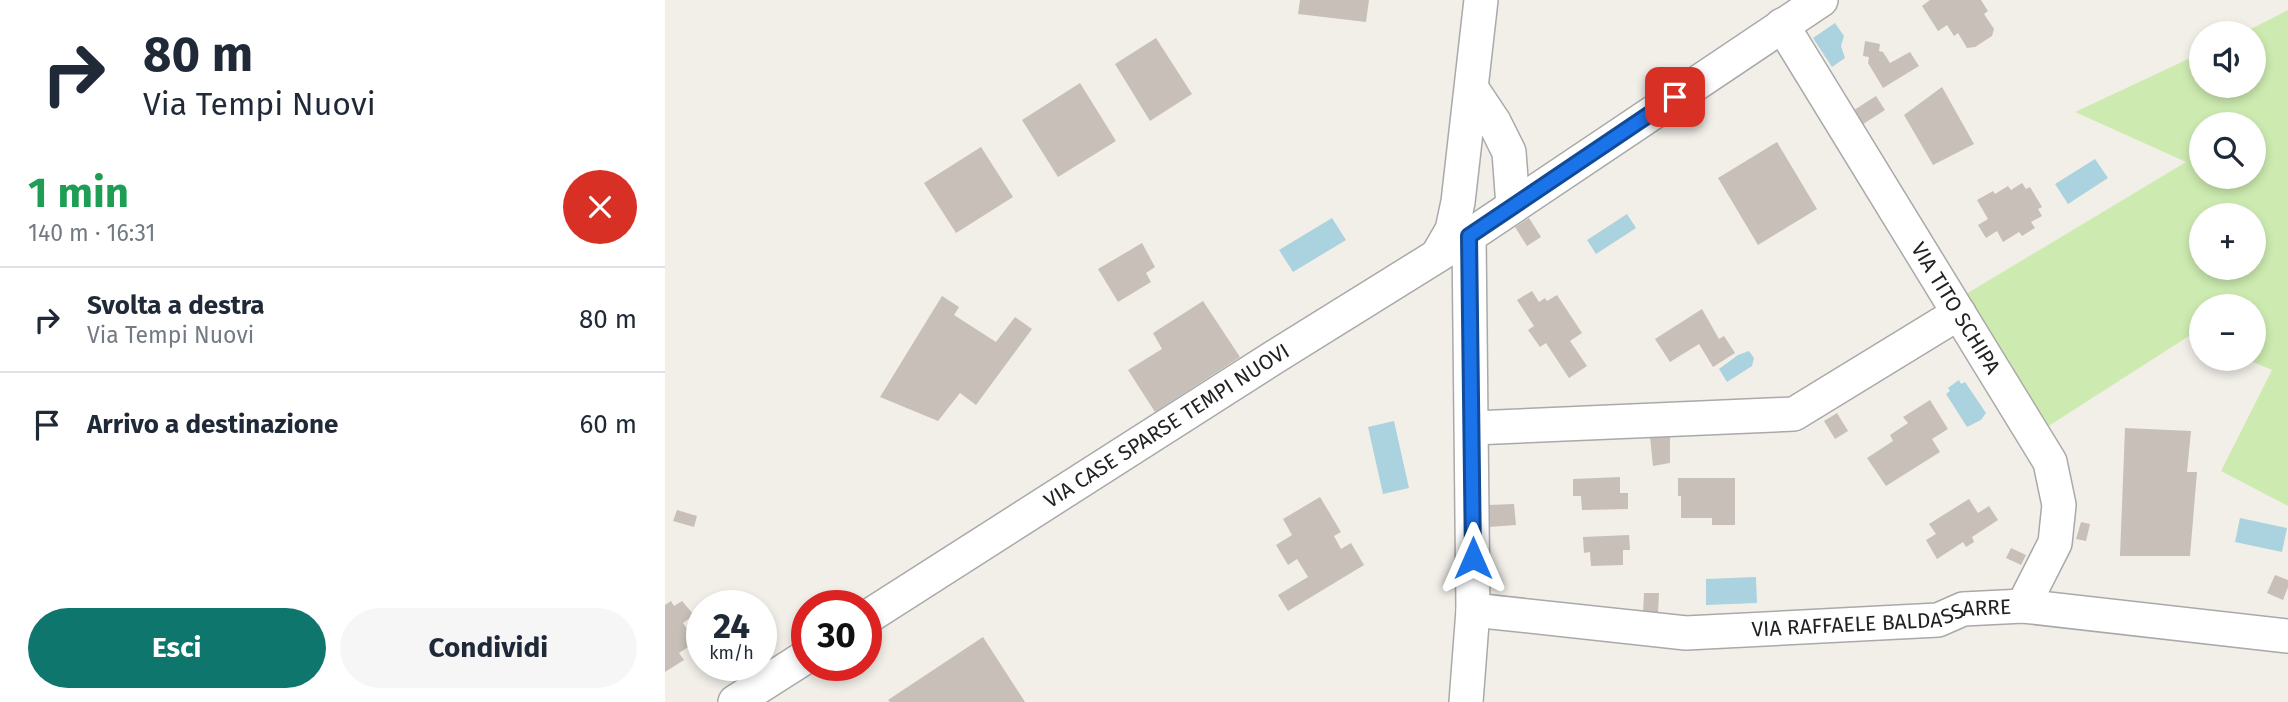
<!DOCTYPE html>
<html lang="it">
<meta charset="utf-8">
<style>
:root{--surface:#fff;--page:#f6f6f7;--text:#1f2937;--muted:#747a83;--line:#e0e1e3;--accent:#0f766e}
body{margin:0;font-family:"Fira Sans",sans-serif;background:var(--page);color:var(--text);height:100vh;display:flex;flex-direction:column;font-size:26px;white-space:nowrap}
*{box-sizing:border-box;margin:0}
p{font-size:23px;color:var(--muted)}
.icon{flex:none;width:38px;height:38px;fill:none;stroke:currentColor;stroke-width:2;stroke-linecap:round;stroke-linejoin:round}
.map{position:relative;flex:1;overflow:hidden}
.panel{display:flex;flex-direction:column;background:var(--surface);width:665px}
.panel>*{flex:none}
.banner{background:#fff;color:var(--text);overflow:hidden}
.controls{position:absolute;left:1524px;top:21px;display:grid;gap:14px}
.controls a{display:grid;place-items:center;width:77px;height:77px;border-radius:50%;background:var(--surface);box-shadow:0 4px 10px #0003;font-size:35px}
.speed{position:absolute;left:21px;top:590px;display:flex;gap:14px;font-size:35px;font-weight:700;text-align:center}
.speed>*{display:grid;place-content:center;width:91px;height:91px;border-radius:50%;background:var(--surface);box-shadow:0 4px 10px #0003;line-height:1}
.speed small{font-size:18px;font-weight:400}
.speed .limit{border:10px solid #d22;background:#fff;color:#111}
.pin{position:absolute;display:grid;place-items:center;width:60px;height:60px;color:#fff;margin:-30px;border-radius:14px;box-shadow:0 4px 10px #0006}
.me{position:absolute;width:77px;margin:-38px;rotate:0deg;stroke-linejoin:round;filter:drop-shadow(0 0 5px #0008)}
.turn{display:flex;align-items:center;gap:24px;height:147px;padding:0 28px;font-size:32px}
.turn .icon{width:91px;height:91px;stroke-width:2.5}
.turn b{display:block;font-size:49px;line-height:60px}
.round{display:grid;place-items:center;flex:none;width:74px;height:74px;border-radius:37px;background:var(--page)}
.summary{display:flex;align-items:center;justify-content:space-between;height:119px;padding:0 28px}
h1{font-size:42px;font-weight:700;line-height:52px;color:#1e9e55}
.button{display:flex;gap:14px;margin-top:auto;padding:14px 28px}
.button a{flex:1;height:80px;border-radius:42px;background:var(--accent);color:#fff;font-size:28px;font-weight:700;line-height:80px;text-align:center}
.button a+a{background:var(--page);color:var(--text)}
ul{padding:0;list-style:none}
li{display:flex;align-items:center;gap:21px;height:105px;padding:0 28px;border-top:2px solid var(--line)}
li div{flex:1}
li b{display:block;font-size:26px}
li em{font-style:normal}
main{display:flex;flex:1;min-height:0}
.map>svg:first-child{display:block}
</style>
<main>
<section class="panel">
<div class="banner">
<div class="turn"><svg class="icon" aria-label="right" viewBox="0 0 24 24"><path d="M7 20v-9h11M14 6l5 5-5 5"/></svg><div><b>80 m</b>Via Tempi Nuovi</div></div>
</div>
<div class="summary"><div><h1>1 min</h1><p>140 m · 16:31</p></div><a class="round" style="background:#d93025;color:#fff"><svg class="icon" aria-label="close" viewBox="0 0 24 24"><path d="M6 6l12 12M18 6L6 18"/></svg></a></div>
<ul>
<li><svg class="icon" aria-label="right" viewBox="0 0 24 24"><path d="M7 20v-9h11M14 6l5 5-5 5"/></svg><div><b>Svolta a destra</b><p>Via Tempi Nuovi</p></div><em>80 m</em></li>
<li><svg class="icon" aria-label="arrive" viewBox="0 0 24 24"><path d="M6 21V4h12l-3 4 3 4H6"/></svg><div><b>Arrivo a destinazione</b></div><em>60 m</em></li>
</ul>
<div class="button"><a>Esci</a><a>Condividi</a></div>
</section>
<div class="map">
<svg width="1623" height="702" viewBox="0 0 1623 702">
<rect width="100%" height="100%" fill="#f2efe9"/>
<path fill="#cdebb0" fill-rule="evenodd" d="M 1623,10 L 1623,506 L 1556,471 L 1607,370 L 1581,359 L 1589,359 L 1589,306 L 1536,306 L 1536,341 L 1524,336 L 1382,427 L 1301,294 L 1521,162 L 1410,112 L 1536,53 L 1536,86 L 1589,86 L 1589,33 L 1578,33 ZM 1536,124 L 1589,124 L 1589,177 L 1536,177 ZM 1536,215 L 1589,215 L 1589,268 L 1536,268 Z"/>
<path fill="#aad3df" d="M 1170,23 L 1179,36 L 1176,46 L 1180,58 L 1167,67 L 1148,38 Z
M 1430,159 L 1443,178 L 1403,204 L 1390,184 Z
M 962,214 L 971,228 L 931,254 L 922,240 Z
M 667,218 L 681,240 L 628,272 L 614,250 Z
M 1084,351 L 1089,358 L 1087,366 L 1062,382 L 1054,369 L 1073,355 Z
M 1294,380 L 1296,384 L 1300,382 L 1321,413 L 1316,420 L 1302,427 L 1281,394 L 1285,391 L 1283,388 Z
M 729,421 L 744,488 L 718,494 L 703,427 Z
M 1575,518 L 1622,528 L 1617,552 L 1570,542 Z
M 1091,577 L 1092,603 L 1041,605 L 1041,579 Z"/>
<path fill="#c7bfb8" d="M 635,0 L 704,0 L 701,22 L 633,14 Z
M 1265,0 L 1316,0 L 1323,11 L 1319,14 L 1329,29 L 1327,36 L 1310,47 L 1302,48 L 1293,33 L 1289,36 L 1282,25 L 1273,31 L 1257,6 Z
M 491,38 L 527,94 L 485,121 L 450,64 Z
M 1200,41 L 1215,44 L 1214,51 L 1218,52 L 1225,63 L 1245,52 L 1254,66 L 1218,88 L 1203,63 L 1204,57 L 1198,56 Z
M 415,83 L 451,141 L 393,177 L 357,120 Z
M 1277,87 L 1309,144 L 1268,165 L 1239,115 Z
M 1211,96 L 1220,110 L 1195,126 L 1186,112 Z
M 1112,142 L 1152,209 L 1093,245 L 1053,178 Z
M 316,147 L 348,197 L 291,233 L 259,183 Z
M 1357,183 L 1361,189 L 1365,187 L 1377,207 L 1373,209 L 1377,216 L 1366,222 L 1370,228 L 1357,236 L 1354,232 L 1338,242 L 1332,231 L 1321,238 L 1313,225 L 1323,219 L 1312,200 L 1328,191 L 1330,194 L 1343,186 L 1346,190 Z
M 864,218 L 876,237 L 862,246 L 850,227 Z
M 477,243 L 490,267 L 481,273 L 486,282 L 453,302 L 433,269 Z
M 867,291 L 874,302 L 880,298 L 882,301 L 892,295 L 917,333 L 905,341 L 922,366 L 904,378 L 881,343 L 875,347 L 863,330 L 869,326 L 852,300 Z
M 277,296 L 294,307 L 289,315 L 331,342 L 350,317 L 367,329 L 311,405 L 295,393 L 273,421 L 215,397 Z
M 538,301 L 575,357 L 490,412 L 463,370 L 497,349 L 488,333 Z
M 1037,309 L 1054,339 L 1059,336 L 1070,353 L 1048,367 L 1034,344 L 1005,362 L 990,339 Z
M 1265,400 L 1283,429 L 1267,439 L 1275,452 L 1221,486 L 1202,458 L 1228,441 L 1225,435 L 1243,423 L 1238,417 Z
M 1172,413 L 1183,431 L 1170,439 L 1159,421 Z
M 1460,428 L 1526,431 L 1522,472 L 1532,472 L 1525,556 L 1455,556 Z
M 985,437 L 1005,437 L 1005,463 L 988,466 Z
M 955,477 L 955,493 L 963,493 L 963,509 L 917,510 L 916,496 L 908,496 L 908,479 Z
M 1013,478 L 1070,478 L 1070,525 L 1047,525 L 1047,518 L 1016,518 L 1016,496 L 1013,496 Z
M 655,497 L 676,532 L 669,536 L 676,549 L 686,543 L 699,565 L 623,611 L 613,595 L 643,577 L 632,559 L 623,565 L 611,545 L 627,535 L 618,519 Z
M 1304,499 L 1313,513 L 1324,506 L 1333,520 L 1307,537 L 1309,542 L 1301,547 L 1298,542 L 1272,559 L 1261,540 L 1271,534 L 1264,524 Z
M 849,504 L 851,525 L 823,527 L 823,505 Z
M 12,510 L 32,516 L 29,527 L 8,521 Z
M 1416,522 L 1425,524 L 1421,541 L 1411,539 Z
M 964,535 L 965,550 L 958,550 L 958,565 L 926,566 L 925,552 L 919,553 L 918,537 Z
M 1346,548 L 1361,555 L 1356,565 L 1341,558 Z
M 1610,575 L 1623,580 L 1623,587 L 1618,600 L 1602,593 Z
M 979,593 L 994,593 L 993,614 L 978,612 Z
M 6,601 L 9,606 L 17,601 L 29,615 L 18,623 L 31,642 L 14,653 L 19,660 L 0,672 L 0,605 Z
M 318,637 L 360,702 L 225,702 L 223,700 Z"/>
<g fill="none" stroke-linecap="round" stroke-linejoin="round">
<g stroke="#a9a9a9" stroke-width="36">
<g id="minor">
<path id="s1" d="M 1117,25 L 1385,462 L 1394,505 L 1390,543 L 1358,606"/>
<path d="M 807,89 L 829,122 L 844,152 L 848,206"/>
<path d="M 773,254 L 787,230 L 793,202 L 816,0"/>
<path d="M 808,428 L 1129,414 L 1294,313"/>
<path id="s2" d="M 808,610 L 1021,633 L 1273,620 L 1298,609 L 1358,606 L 1623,636"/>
<path id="s3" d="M 201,618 L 611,356 L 804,236 L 1156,0"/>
<path d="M 70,702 L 142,656"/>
<path d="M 801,702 L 808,610 L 804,236"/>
</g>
</g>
<use href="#minor" stroke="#fff" stroke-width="33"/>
</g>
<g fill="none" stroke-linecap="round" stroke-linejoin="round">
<g stroke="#114b97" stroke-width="18">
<path id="route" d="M 808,558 L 804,236 L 1010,97"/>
</g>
<use href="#route" stroke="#1a73e8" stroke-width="12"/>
</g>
<g text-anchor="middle" stroke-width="5" stroke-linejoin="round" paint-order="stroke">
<g font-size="21" fill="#222" stroke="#fff">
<text dy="7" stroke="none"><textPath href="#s1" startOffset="332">VIA TITO SCHIPA</textPath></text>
<text dy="7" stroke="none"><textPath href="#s3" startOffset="357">VIA CASE SPARSE TEMPI NUOVI</textPath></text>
<text dy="7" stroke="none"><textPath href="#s2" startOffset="411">VIA RAFFAELE BALDASSARRE</textPath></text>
</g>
</g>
</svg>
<div class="controls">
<a><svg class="icon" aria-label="sound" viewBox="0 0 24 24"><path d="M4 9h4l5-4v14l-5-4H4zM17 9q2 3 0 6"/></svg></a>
<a><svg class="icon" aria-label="search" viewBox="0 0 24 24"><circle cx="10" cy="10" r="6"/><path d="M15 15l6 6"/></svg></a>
<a>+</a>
<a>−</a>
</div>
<div class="speed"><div>24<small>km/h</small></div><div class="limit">30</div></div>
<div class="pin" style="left:1010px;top:97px;background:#d93025"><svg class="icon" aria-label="arrive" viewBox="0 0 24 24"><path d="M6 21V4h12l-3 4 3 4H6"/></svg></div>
<svg class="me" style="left:808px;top:558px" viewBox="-20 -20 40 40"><path d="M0-17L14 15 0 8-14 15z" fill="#1a73e8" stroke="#fff" stroke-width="4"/></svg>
</div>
</main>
